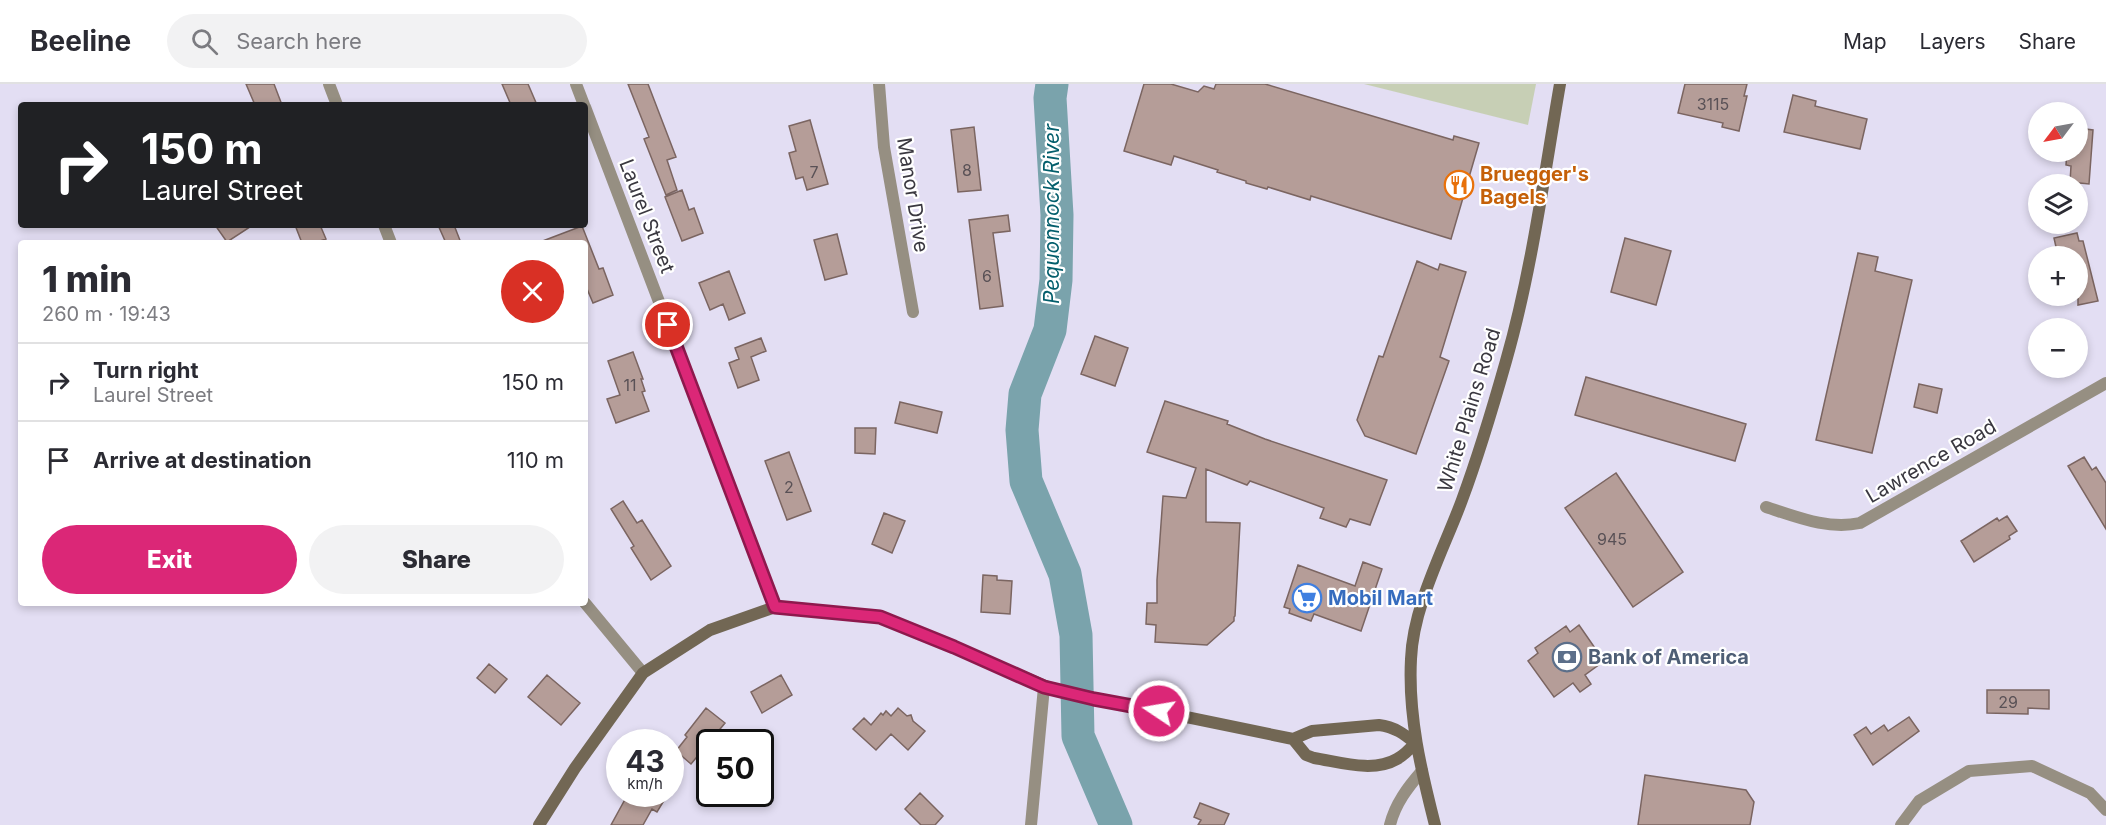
<!DOCTYPE html>
<meta charset="utf-8">
<style>
:root{--surface:#fff;--page:#f2f2f3;--text:#2b2b33;--muted:#7c7c81;--line:#e1e1e2;--accent:#db2777}
body{margin:0;font-family:Inter,sans-serif;background:var(--page);color:var(--text);height:100vh;display:flex;flex-direction:column;font-size:22px;white-space:nowrap}
*{box-sizing:border-box;margin:0}
p{font-size:20px;color:var(--muted)}
.icon{flex:none;width:33px;height:33px;fill:none;stroke:currentColor;stroke-width:2;stroke-linecap:round;stroke-linejoin:round}
.map{position:relative;flex:1;overflow:hidden}
.details{position:absolute;left:18px;top:156px;width:570px;height:366px;display:flex;flex-direction:column;background:var(--surface);border-radius:6px;box-shadow:0 3px 9px #0003}
.details>*{flex:none}
.banner{position:absolute;left:18px;top:18px;width:570px;height:126px;border-radius:6px;box-shadow:0 3px 9px #0003;background:#202124;color:#fff;overflow:hidden}
.needle{width:39px;rotate:238deg}
.tools{position:absolute;left:2028px;top:18px;display:grid;gap:12px}
.tools a{display:grid;place-items:center;width:60px;height:60px;border-radius:50%;background:var(--surface);box-shadow:0 3px 9px #0003;font-size:30px}
.speed{position:absolute;left:606px;top:645px;display:flex;gap:12px;font-size:30px;font-weight:700;text-align:center}
.speed>*{display:grid;place-content:center;width:78px;height:78px;border-radius:50%;background:var(--surface);box-shadow:0 3px 9px #0003;line-height:1}
.speed small{font-size:15px;font-weight:400}
.speed .limit{border:3px solid #111;border-radius:9px;background:#fff;color:#111}
.pin{position:absolute;display:grid;place-items:center;width:51px;height:51px;color:#fff;margin:-26px;border:3px solid #fff;border-radius:50%;box-shadow:0 2px 6px #0007}
.me{position:absolute;width:66px;margin:-33px;rotate:282deg;stroke-linejoin:round;filter:drop-shadow(0 0 4px #0008)}
.turn{display:flex;align-items:center;gap:21px;height:126px;padding:0 24px;font-size:27px}
.turn .icon{width:78px;height:78px;stroke-width:2.5}
.turn b{display:block;font-size:42px;line-height:51px}
.round{display:grid;place-items:center;flex:none;width:63px;height:63px;border-radius:32px;background:var(--page)}
.overview{display:flex;align-items:center;justify-content:space-between;height:102px;padding:0 24px}
h1{font-size:36px;font-weight:800;line-height:45px}
.cta{display:flex;gap:12px;margin-top:auto;padding:12px 24px}
.cta a{flex:1;height:69px;border-radius:36px;background:var(--accent);color:#fff;font-size:24px;font-weight:800;line-height:69px;text-align:center}
.cta a+a{background:var(--page);color:var(--text)}
ul{padding:0;list-style:none}
li{display:flex;align-items:center;gap:18px;height:78px;padding:0 24px;border-top:2px solid var(--line)}
li div{flex:1}
li b{display:block;font-size:22px}
li em{font-style:normal}
header{display:flex;align-items:center;gap:36px;box-sizing:border-box;height:84px;padding:0 30px;background:var(--surface);border-bottom:2px solid var(--line)}
header strong{font-size:28px}
nav{display:flex;gap:33px;margin-inline-start:auto;font-size:21px}
.search{width:420px;height:54px;background:var(--page);display:flex;align-items:center;gap:15px;box-sizing:border-box;padding:0 21px;border-radius:33px;color:var(--muted);font-size:22px}
.map>svg:first-child{display:block}
</style>
<header>
<strong>Beeline</strong>
<div class="search"><svg class="icon" aria-label="search" viewBox="0 0 24 24"><circle cx="10" cy="10" r="6"/><path d="M15 15l6 6"/></svg>Search here</div>
<nav><a>Map</a><a>Layers</a><a>Share</a></nav>
</header>
<div class="map">
<svg width="2106" height="741" viewBox="0 0 2106 741">
<rect width="100%" height="100%" fill="#e3def3"/>
<path fill="#c7cfb5" d="M 1364,0 L 1536,0 L 1528,41 Z"/>
<g fill="none" stroke-linecap="round" stroke-linejoin="round">
<path stroke="#7aa3ac" stroke-width="33" d="M 1052,0 L 1050,14 L 1057,131 L 1056,196 L 1050,246 L 1025,310 L 1022,346 L 1026,397 L 1065,490 L 1076,551 L 1078,652 L 1116,741"/>
</g>
<path fill="#b59d98" stroke="#7b6561" stroke-width="1.5" d="M 246,0 L 274,0 L 282,21 L 255,21 Z
M 502,0 L 528,0 L 537,21 L 511,21 Z
M 628,0 L 648,0 L 676,73 L 667,76 L 677,106 L 666,111 L 644,55 L 649,53 Z
M 1144,0 L 1171,0 L 1198,8 L 1204,2 L 1214,5 L 1216,0 L 1265,0 L 1453,56 L 1454,52 L 1479,59 L 1451,155 L 1311,112 L 1310,116 L 1268,103 L 1267,105 L 1246,99 L 1246,97 L 1217,88 L 1218,86 L 1174,72 L 1171,81 L 1124,67 Z
M 1685,0 L 1747,0 L 1744,12 L 1747,12 L 1739,47 L 1722,43 L 1723,39 L 1678,29 Z
M 1793,11 L 1816,17 L 1815,22 L 1867,35 L 1860,65 L 1784,48 Z
M 810,36 L 828,100 L 807,106 L 803,93 L 796,95 L 789,69 L 796,67 L 789,42 Z
M 974,43 L 981,106 L 958,108 L 951,46 Z
M 2078,44 L 2093,46 L 2089,100 L 2070,98 L 2071,82 L 2066,81 L 2067,68 L 2078,68 Z
M 682,106 L 689,126 L 694,124 L 703,149 L 682,157 L 665,113 Z
M 1008,131 L 1010,147 L 993,149 L 1003,222 L 980,225 L 969,136 Z
M 215,141 L 253,141 L 227,158 Z
M 295,141 L 320,141 L 326,155 L 314,159 L 302,159 Z
M 438,141 L 454,141 L 461,159 L 446,159 Z
M 582,142 L 599,185 L 603,184 L 613,211 L 593,219 L 585,200 L 585,159 L 540,158 Z
M 2077,149 L 2079,157 L 2083,157 L 2098,217 L 2078,221 L 2078,172 L 2058,172 L 2054,154 Z
M 837,150 L 847,190 L 825,196 L 814,156 Z
M 1625,154 L 1671,167 L 1656,221 L 1611,208 Z
M 1858,169 L 1878,173 L 1875,187 L 1912,196 L 1872,369 L 1816,356 Z
M 1417,177 L 1438,186 L 1440,180 L 1466,188 L 1440,273 L 1449,277 L 1416,370 L 1365,352 L 1357,336 L 1379,272 L 1383,273 Z
M 729,187 L 745,229 L 729,236 L 723,220 L 710,226 L 699,199 Z
M 1095,252 L 1128,264 L 1115,302 L 1081,290 Z
M 761,254 L 766,267 L 751,273 L 759,296 L 738,304 L 729,279 L 739,275 L 735,264 Z
M 633,268 L 643,295 L 641,295 L 645,307 L 642,308 L 649,327 L 616,339 L 607,315 L 620,311 L 608,277 Z
M 1586,293 L 1746,340 L 1735,377 L 1575,331 Z
M 1919,300 L 1942,305 L 1937,329 L 1914,323 Z
M 1165,317 L 1228,337 L 1227,340 L 1265,355 L 1387,396 L 1370,441 L 1350,435 L 1346,443 L 1320,434 L 1324,424 L 1250,397 L 1247,401 L 1206,385 L 1206,438 L 1240,439 L 1235,532 L 1234,533 L 1234,537 L 1207,561 L 1155,558 L 1156,541 L 1146,540 L 1147,519 L 1157,519 L 1157,496 L 1163,412 L 1186,414 L 1196,384 L 1147,368 Z
M 900,318 L 942,328 L 937,349 L 895,339 Z
M 855,344 L 876,344 L 875,370 L 855,369 Z
M 789,368 L 811,427 L 787,436 L 765,377 Z
M 2084,373 L 2092,386 L 2096,383 L 2106,399 L 2106,445 L 2068,382 Z
M 1616,389 L 1683,488 L 1633,523 L 1565,424 Z
M 623,417 L 637,439 L 642,436 L 671,482 L 651,496 L 631,464 L 634,462 L 611,425 Z
M 884,429 L 905,437 L 892,469 L 872,460 Z
M 2007,432 L 2017,447 L 2009,452 L 2010,455 L 1974,478 L 1961,457 L 1997,434 L 1999,437 Z
M 1363,478 L 1382,485 L 1361,547 L 1314,530 L 1311,537 L 1289,529 L 1290,525 L 1284,523 L 1298,481 L 1355,502 Z
M 983,491 L 997,492 L 997,496 L 1012,497 L 1010,530 L 981,528 Z
M 1579,541 L 1604,577 L 1585,591 L 1591,600 L 1580,608 L 1573,599 L 1554,613 L 1528,577 L 1538,569 L 1535,564 L 1566,542 L 1570,548 Z
M 489,580 L 507,595 L 495,609 L 477,594 Z
M 547,591 L 580,619 L 561,641 L 528,613 Z
M 781,591 L 792,611 L 762,629 L 751,608 Z
M 1987,606 L 2049,606 L 2049,625 L 2028,624 L 2028,630 L 1987,629 Z
M 706,624 L 725,639 L 691,680 L 676,667 L 687,653 L 685,651 Z
M 898,624 L 907,632 L 911,631 L 913,637 L 925,647 L 908,666 L 891,650 L 876,666 L 853,645 L 864,634 L 871,641 L 881,629 L 883,631 L 886,627 L 891,632 Z
M 1909,633 L 1919,647 L 1873,681 L 1854,651 L 1866,643 L 1871,650 L 1884,641 L 1888,647 Z
M 1645,691 L 1746,706 L 1754,718 L 1750,741 L 1638,741 Z
M 920,709 L 943,732 L 935,741 L 921,741 L 905,725 Z
M 628,710 L 668,710 L 657,728 L 652,725 L 643,741 L 611,741 Z
M 1200,719 L 1229,730 L 1224,741 L 1198,741 L 1201,736 L 1194,733 Z"/>
<g fill="none" stroke-linecap="round" stroke-linejoin="round">
<path stroke="#968f82" stroke-width="12" d="M 329,0 L 337,21
M 576,0 L 584,21
M 879,0 L 884,63 L 913,228
M 585,23 L 775,523
M 384,141 L 391,159
M 1766,423 C 1797,433 1828,446 1860,439 L 2106,299
M 585,519 L 643,589
M 1031,741 L 1044,603
M 1390,741 C 1395,720 1408,703 1422,687
M 1901,741 L 1919,717 L 1969,687 L 2032,682 L 2090,709 L 2106,726"/>
<path stroke="#726754" stroke-width="12" d="M 1293,655 L 1306,671 L 1314,674 C 1340,678 1373,689 1397,675 C 1404,671 1410,665 1415,659
M 539,741 L 575,684 L 643,589 L 710,546 L 775,523 L 880,533 L 1055,606 L 1293,655 L 1312,647 L 1379,641 C 1395,643 1404,650 1415,659
M 1435,741 C 1421,686 1408,632 1411,575 C 1413,522 1444,465 1462,416 C 1479,370 1493,323 1506,277 C 1532,186 1544,92 1560,0"/>
</g>
<g fill="none" stroke-linecap="round" stroke-linejoin="round">
<g stroke="#8e194d" stroke-width="15">
<path id="route" d="M 668,241 L 775,523 L 880,533 L 954,563 L 1044,603 L 1094,615 L 1159,627"/>
</g>
<use href="#route" stroke="#db2777" stroke-width="10"/>
</g>
<defs>
<g id="restaurant-ring" transform="scale(1.5)"><circle r="9.5" fill="#fff" stroke="#e8710a" stroke-width="1.5"/><path d="M-5-6h1v4h1v-4h1v4h1v-4h1v5L-1.5 .5V6h-2V.5L-5-1ZM5-6V6H3V1.5H1.5Q1.5-4 5-6Z" fill="#e8710a"/></g>
<g id="supermarket-ring" transform="scale(1.5)"><circle r="9.5" fill="#fff" stroke="#3f7fe0" stroke-width="1.5"/><path d="M-6-5.5h2.5l.6 2H6L4.5 2H-2.5L-4.4-4H-6ZM-1.5 3.2a1.3 1.3 0 1 0 .1 0ZM3 3.2a1.3 1.3 0 1 0 .1 0Z" fill="#3f7fe0"/></g>
<g id="bank-ring" transform="scale(1.5)"><circle r="9.5" fill="#fff" stroke="#5c6f8a" stroke-width="1.5"/><path d="M-6-4H6V4H-6ZM0-2.3a2.3 2.3 0 1 0 0 4.6a2.3 2.3 0 1 0 0-4.6Z" fill="#5c6f8a"/></g>
</defs>
<g fill-rule="evenodd">
<use href="#restaurant-ring" x="1459" y="101"/>
<use href="#supermarket-ring" x="1307" y="514"/>
<use href="#bank-ring" x="1567" y="573"/>
</g>
<g text-anchor="middle" stroke-width="4.5" stroke-linejoin="round" paint-order="stroke">
<g font-size="16" fill="#595156">
<text x="1713" y="26">3115</text>
<text x="967" y="92">8</text>
<text x="814" y="94">7</text>
<text x="987" y="198">6</text>
<text x="630" y="307">11</text>
<text x="789" y="409">2</text>
<text x="1612" y="461">945</text>
<text x="2008" y="624">29</text>
</g>
<g font-size="20" font-weight="bold" fill="#c56008" stroke="#fff" text-anchor="start">
<text x="1480" y="97">Bruegger's<tspan x="1480" dy="23">Bagels</tspan></text>
</g>
<g font-size="20" fill="#3a3840" stroke="#fff">
<text transform="translate(913 111) rotate(81)" y="7">Manor Drive</text>
<text transform="translate(647 132) rotate(69)" y="7">Laurel Street</text>
<text transform="translate(1469 326) rotate(-73)" y="7">White Plains Road</text>
<text transform="translate(1931 377) rotate(-30)" y="7">Lawrence Road</text>
</g>
<g font-size="20" font-weight="bold" fill="#366cbe" stroke="#fff" text-anchor="start">
<text x="1328" y="521">Mobil Mart</text>
</g>
<g font-size="20" font-weight="bold" fill="#4e5e75" stroke="#fff" text-anchor="start">
<text x="1588" y="580">Bank of America</text>
</g>
<g font-size="21" font-style="italic" fill="#035e6c" stroke="#fff">
<text transform="translate(1052 130) rotate(-90)" y="7">Pequonnock River</text>
</g>
</g>
</svg>
<div class="tools">
<a><svg class="needle" viewBox="-14 -14 28 28"><path d="M0-13l5 13h-10z" fill="#e53935"/><path d="M0 13l5-13h-10z" fill="#7c7c81"/></svg></a>
<a><svg class="icon" aria-label="layers" viewBox="0 0 24 24"><path d="M12 4l9 5-9 5-9-5zM3 14l9 5 9-5"/></svg></a>
<a>+</a>
<a>−</a>
</div>
<div class="speed"><div>43<small>km/h</small></div><div class="limit">50</div></div>
<div class="pin" style="left:668px;top:241px;background:#d93025"><svg class="icon" aria-label="arrive" viewBox="0 0 24 24"><path d="M6 21V4h12l-3 4 3 4H6"/></svg></div>
<svg class="me" style="left:1159px;top:627px" viewBox="-20 -20 40 40"><circle r="17" fill="#db2777" stroke="#fff" stroke-width="3"/><path d="M0-11L8 9 0 5-8 9z" fill="#fff"/></svg>
<div class="banner">
<div class="turn"><svg class="icon" aria-label="right" viewBox="0 0 24 24"><path d="M7 20v-9h11M14 6l5 5-5 5"/></svg><div><b>150 m</b>Laurel Street</div></div>
</div>
<section class="details">
<div class="overview"><div><h1>1 min</h1><p>260 m · 19:43</p></div><a class="round" style="background:#d93025;color:#fff"><svg class="icon" aria-label="close" viewBox="0 0 24 24"><path d="M6 6l12 12M18 6L6 18"/></svg></a></div>
<ul>
<li><svg class="icon" aria-label="right" viewBox="0 0 24 24"><path d="M7 20v-9h11M14 6l5 5-5 5"/></svg><div><b>Turn right</b><p>Laurel Street</p></div><em>150 m</em></li>
<li><svg class="icon" aria-label="arrive" viewBox="0 0 24 24"><path d="M6 21V4h12l-3 4 3 4H6"/></svg><div><b>Arrive at destination</b></div><em>110 m</em></li>
</ul>
<div class="cta"><a>Exit</a><a>Share</a></div>
</section>
</div>
